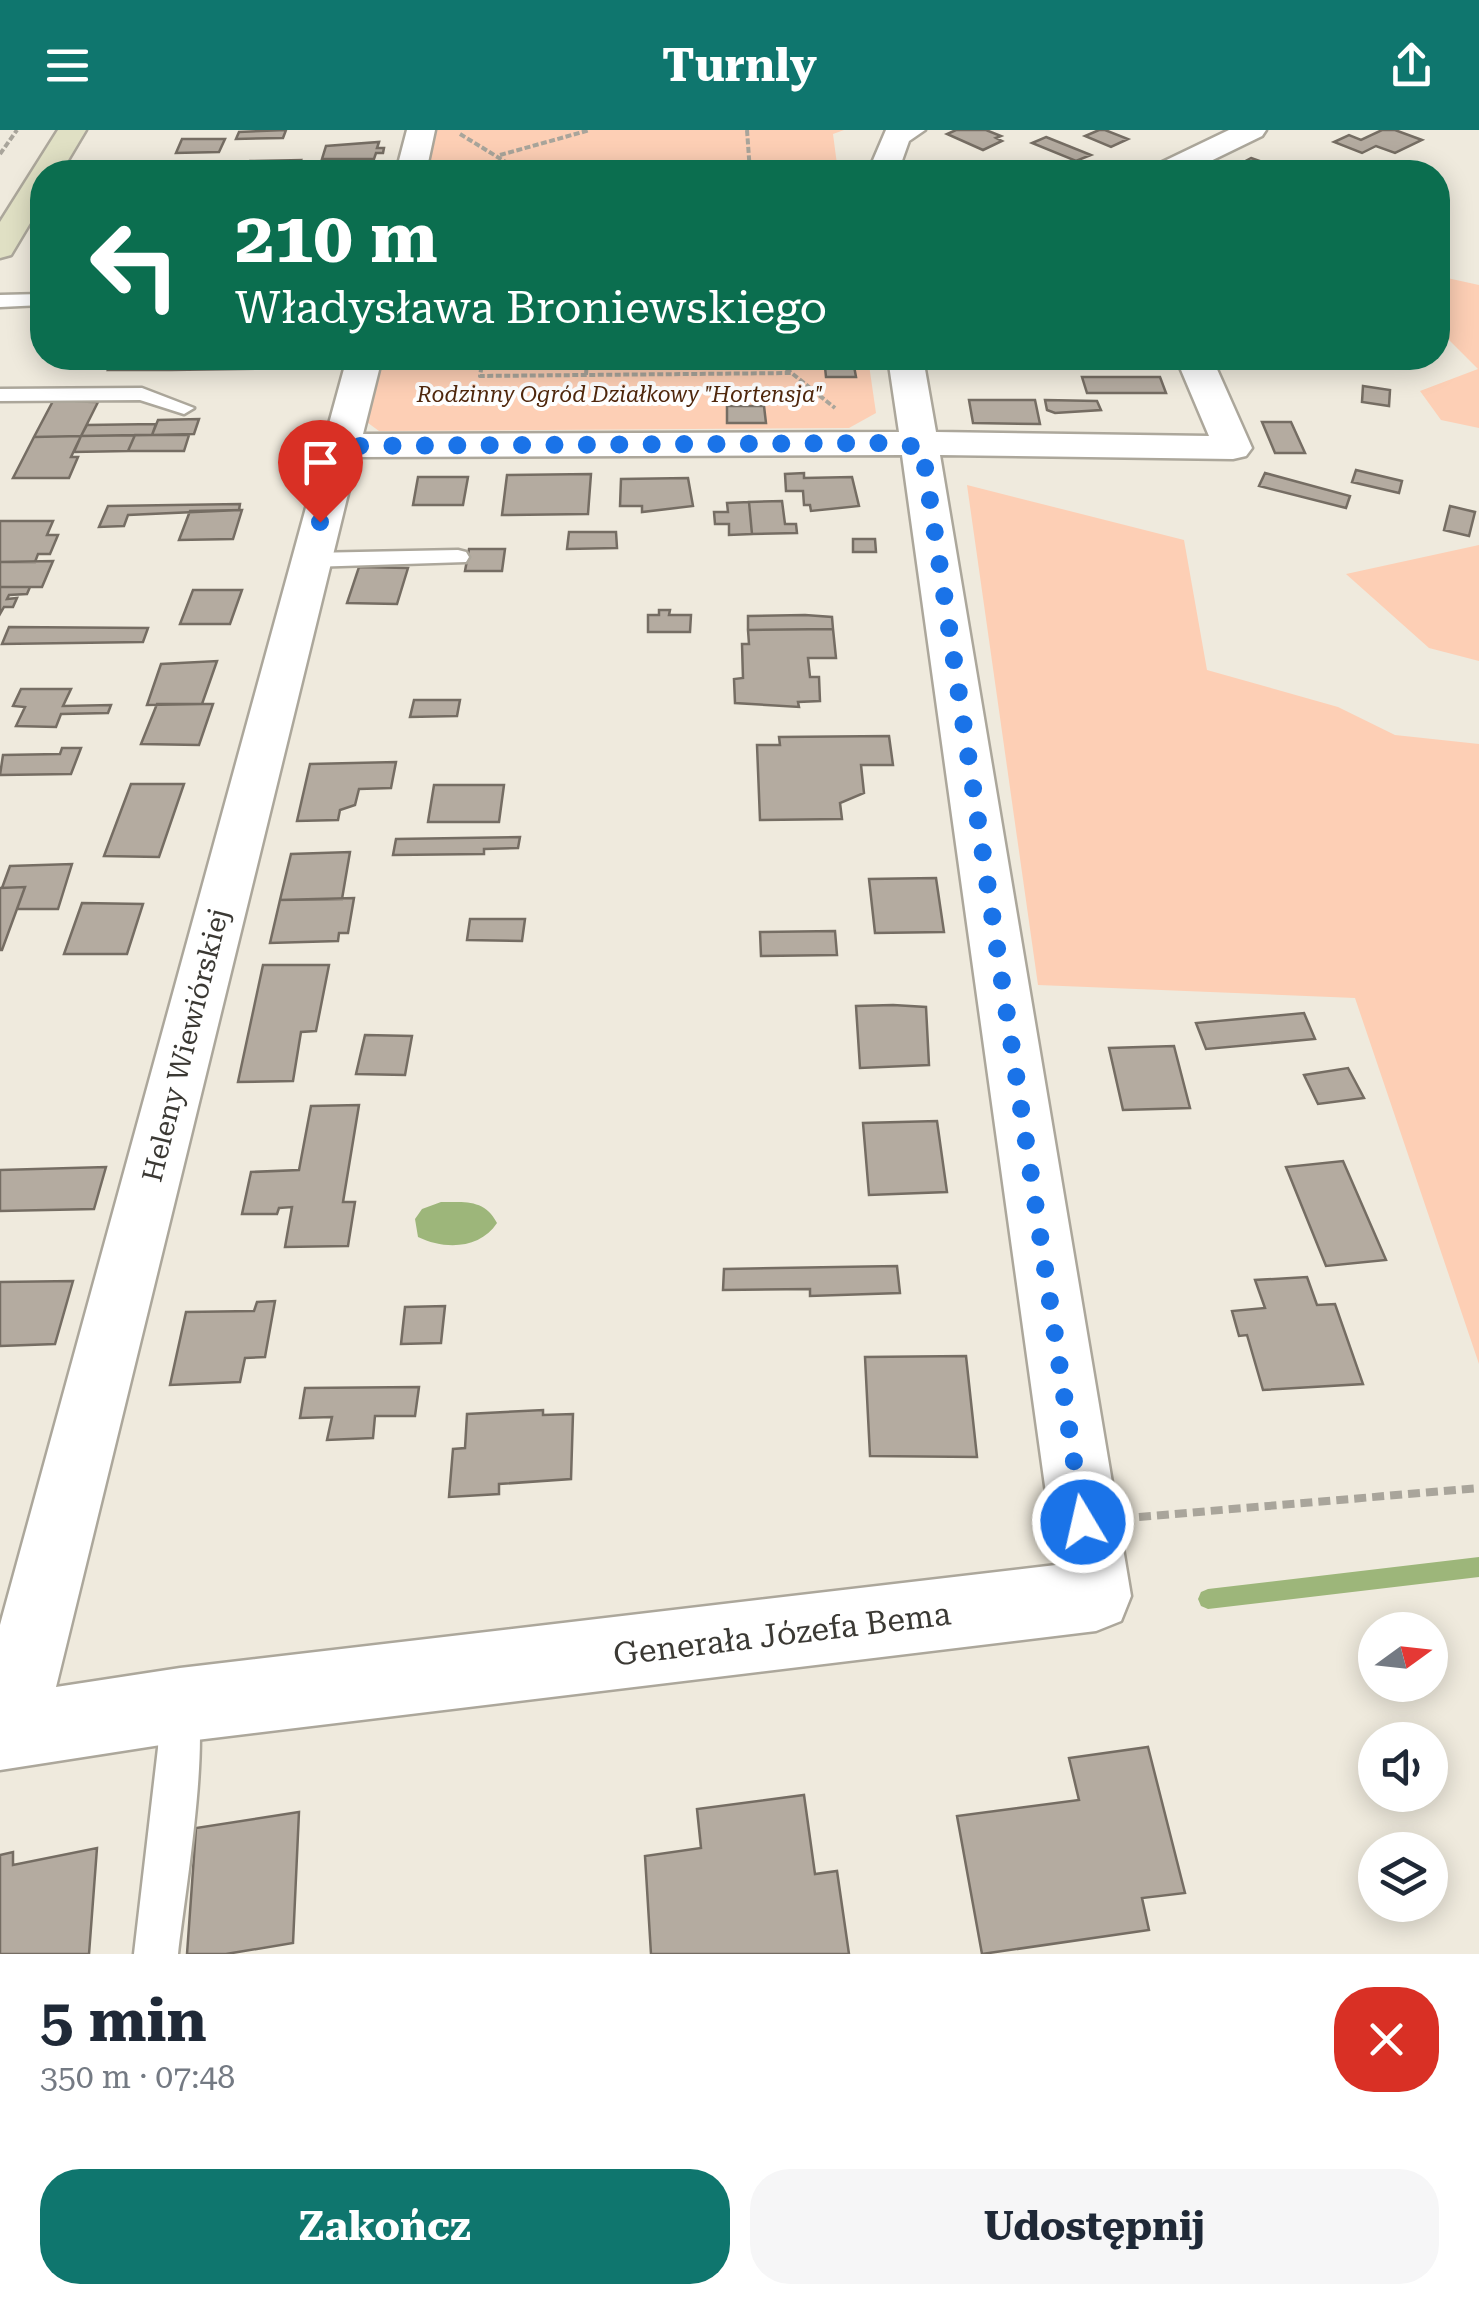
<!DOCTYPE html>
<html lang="pl">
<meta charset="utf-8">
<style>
:root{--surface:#fff;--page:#f6f6f7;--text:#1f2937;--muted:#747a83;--accent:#0f766e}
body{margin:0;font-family:"Roboto Serif",serif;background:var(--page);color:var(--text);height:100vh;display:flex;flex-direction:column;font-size:38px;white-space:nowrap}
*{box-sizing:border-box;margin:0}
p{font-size:32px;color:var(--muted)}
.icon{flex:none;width:55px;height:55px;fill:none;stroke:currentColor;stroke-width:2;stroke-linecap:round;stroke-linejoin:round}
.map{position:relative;height:1824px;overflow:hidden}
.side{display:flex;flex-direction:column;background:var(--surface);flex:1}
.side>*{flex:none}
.hud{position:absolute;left:30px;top:30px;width:1420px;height:210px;border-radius:40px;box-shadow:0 5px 25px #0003;background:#0b6e4f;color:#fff;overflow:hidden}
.needle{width:65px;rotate:75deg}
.fabs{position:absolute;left:1358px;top:1482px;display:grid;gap:20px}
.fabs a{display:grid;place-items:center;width:90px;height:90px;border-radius:50%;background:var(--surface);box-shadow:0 5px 25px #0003;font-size:50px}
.pin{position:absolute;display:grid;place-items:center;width:85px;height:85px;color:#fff;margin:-102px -42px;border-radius:50% 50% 50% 0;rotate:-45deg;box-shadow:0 0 10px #0007}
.pin .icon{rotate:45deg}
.me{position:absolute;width:110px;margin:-55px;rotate:351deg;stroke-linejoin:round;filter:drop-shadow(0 0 8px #0008)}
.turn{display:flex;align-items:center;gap:35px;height:210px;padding:0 40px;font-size:45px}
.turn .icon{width:130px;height:130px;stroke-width:2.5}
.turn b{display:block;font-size:70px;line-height:85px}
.round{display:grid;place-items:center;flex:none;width:105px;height:105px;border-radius:40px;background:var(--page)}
.head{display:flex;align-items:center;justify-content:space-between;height:170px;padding:0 40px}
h1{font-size:60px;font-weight:700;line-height:75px}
.button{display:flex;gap:20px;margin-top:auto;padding:20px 40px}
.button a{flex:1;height:115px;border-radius:40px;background:var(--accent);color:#fff;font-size:40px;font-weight:700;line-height:115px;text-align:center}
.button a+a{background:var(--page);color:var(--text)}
header{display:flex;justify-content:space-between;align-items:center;height:130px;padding:0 40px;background:var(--accent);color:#fff;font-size:45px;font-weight:700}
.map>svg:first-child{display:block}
</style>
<header><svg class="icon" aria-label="menu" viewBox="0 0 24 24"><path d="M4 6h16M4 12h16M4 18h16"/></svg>Turnly<svg class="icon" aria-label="share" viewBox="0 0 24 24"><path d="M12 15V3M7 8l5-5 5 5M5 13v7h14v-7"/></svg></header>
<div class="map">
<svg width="1479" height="1824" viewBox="0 0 1479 1824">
<rect width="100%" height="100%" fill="#efeadd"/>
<path fill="#fdcfb5" d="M 436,0 L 844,0 L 833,4 L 838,42 L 426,42 Z
M 1438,146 L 1479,155 L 1479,298 L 1441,290 L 1420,261 L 1478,239 L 1438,199 Z
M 380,228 L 868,228 L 876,283 L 849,298 L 379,301 L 364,290 Z
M 967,355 L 1184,410 L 1207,540 L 1338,577 L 1395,605 L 1479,614 L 1479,1234 L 1355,868 L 1038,855 Z
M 1479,415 L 1479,531 L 1429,518 L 1346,444 Z"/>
<path fill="#9db67a" d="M 441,1072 C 465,1072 485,1069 497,1093 C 480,1119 445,1120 418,1107 L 415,1089 L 422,1079 Z"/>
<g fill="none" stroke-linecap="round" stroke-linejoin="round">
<path fill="#9db67a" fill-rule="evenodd" d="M 1479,1427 L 1479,1447 L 1208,1479 L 1201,1476 L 1198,1469 L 1201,1462 L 1208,1459 Z"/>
</g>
<path fill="#b4aba0" stroke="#756d63" stroke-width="2.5" d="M 286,0 L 283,8 L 236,9 L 239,2 Z
M 956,0 L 986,0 L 1001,6 L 996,8 L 1002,11 L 983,20 L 947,4 Z
M 1099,0 L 1105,0 L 1128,9 L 1111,17 L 1085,6 Z
M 1382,0 L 1395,0 L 1422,10 L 1395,23 L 1376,16 L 1362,23 L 1334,12 L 1349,5 L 1361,10 Z
M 1046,7 L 1091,25 L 1076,31 L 1032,13 Z
M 182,9 L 225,9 L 219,22 L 176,23 Z
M 379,12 L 377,18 L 384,18 L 383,23 L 376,23 L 374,29 L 322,29 L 326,16 Z
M 1251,28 L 1288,41 L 1225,42 Z
M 301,30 L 297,39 L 246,39 L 250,31 Z
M 186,228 L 319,228 L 316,238 L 173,240 L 176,231 Z
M 528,228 L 566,228 L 564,236 L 526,235 Z
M 1247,228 L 1292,228 L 1293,235 L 1248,231 Z
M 112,231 L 176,231 L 173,240 L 108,240 Z
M 854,236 L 856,247 L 826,247 L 825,237 Z
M 1082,247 L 1160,247 L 1166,263 L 1087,263 Z
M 1363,256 L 1390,260 L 1389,276 L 1362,272 Z
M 969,270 L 1035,270 L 1040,294 L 973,293 Z
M 1045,270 L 1097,271 L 1101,280 L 1055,283 L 1047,280 Z
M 53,271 L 98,272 L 81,306 L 34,307 Z
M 727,276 L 764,276 L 766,293 L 727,293 Z
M 199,289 L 194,304 L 152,305 L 158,290 Z
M 1262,292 L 1291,292 L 1305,323 L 1275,323 Z
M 156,294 L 152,305 L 81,306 L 87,295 Z
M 135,305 L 128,321 L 74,322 L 81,306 Z
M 135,305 L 189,305 L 184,321 L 128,321 Z
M 81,306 L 71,327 L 78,327 L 69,348 L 13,348 L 34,307 Z
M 1356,340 L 1402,351 L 1399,363 L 1352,352 Z
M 804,343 L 804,348 L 852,347 L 859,376 L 811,381 L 810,375 L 804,375 L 803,361 L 786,361 L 785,344 Z
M 1265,343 L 1350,366 L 1346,378 L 1259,356 Z
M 591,344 L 588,384 L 502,385 L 507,345 Z
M 418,347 L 468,347 L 463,375 L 413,375 Z
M 688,348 L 693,376 L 642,382 L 642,376 L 620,376 L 621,349 Z
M 782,371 L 785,394 L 796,394 L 797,403 L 752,404 L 749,372 Z
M 749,372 L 752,404 L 729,405 L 729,394 L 715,394 L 714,382 L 728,382 L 727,373 Z
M 240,374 L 239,380 L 128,385 L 124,396 L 99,397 L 108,376 Z
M 1450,376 L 1475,382 L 1469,406 L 1444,400 Z
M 242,380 L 233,409 L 179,410 L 190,381 Z
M 0,391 L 53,391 L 47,405 L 58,405 L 50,424 L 38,424 L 35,432 L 0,432 Z
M 569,402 L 616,402 L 617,418 L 567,419 Z
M 853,409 L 875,409 L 876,422 L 853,422 Z
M 469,419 L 505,419 L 502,441 L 465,441 Z
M 53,431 L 42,457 L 0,457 L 0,432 Z
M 359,437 L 408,438 L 397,474 L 347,473 Z
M 0,457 L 30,457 L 27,464 L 9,465 L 7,469 L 17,468 L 13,477 L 4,477 L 0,484 Z
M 193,460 L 242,460 L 230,494 L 180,494 Z
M 659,480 L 670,480 L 669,485 L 691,485 L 690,502 L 648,502 L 648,485 L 659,485 Z
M 805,485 L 832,487 L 833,499 L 748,500 L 748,486 Z
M 9,497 L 148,498 L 143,512 L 2,514 Z
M 833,499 L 836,528 L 808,528 L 810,547 L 819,547 L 820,571 L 798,572 L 799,577 L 735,573 L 734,549 L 743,548 L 742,514 L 749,514 L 748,500 Z
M 217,531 L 202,574 L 147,575 L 161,534 Z
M 21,559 L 71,559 L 63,576 L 111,575 L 108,583 L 61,584 L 56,597 L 16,596 L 25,577 L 13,576 Z
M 414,570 L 460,570 L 457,586 L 410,587 Z
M 157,574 L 213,574 L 199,615 L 141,614 Z
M 889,606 L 893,635 L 861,635 L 864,663 L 840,673 L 842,689 L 760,690 L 757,615 L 780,615 L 779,607 Z
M 62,618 L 81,618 L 71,644 L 0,645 L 3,625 L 60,624 Z
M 396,632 L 391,658 L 359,659 L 355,675 L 340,680 L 338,690 L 297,691 L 310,634 Z
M 131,654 L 184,654 L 159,727 L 104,726 Z
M 434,655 L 504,655 L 499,692 L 428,692 Z
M 520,707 L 518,718 L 484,719 L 484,724 L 393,725 L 396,709 Z
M 350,722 L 342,769 L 280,770 L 291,724 Z
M 72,734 L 58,779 L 17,779 L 25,757 L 2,758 L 10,736 Z
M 936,748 L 944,802 L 875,803 L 869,749 Z
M 25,757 L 2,820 L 0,820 L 0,758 Z
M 354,768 L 348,803 L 339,803 L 338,811 L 270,813 L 280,770 Z
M 82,773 L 143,774 L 127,824 L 64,824 Z
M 470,789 L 525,789 L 522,811 L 467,810 Z
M 835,801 L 837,825 L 761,826 L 760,802 Z
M 263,835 L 329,835 L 316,901 L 301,902 L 293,951 L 238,952 Z
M 893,875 L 926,877 L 929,935 L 860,938 L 856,876 Z
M 1304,883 L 1315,909 L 1206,919 L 1196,893 Z
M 365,905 L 412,906 L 405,945 L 356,944 Z
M 1174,916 L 1190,978 L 1123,980 L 1109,918 Z
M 1348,938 L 1364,968 L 1318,974 L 1304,945 Z
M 359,975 L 343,1072 L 355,1072 L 348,1116 L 285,1117 L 292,1077 L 279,1078 L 277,1084 L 242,1084 L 251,1042 L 299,1040 L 311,976 Z
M 937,991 L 947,1062 L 869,1065 L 863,993 Z
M 1343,1031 L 1386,1130 L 1326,1136 L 1286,1037 Z
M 106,1037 L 94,1079 L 0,1081 L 0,1040 Z
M 897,1136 L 900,1163 L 810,1166 L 810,1159 L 723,1160 L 724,1139 Z
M 1307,1147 L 1317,1175 L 1335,1174 L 1363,1254 L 1263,1260 L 1247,1205 L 1239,1206 L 1232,1181 L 1265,1178 L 1255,1150 Z
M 73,1151 L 55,1214 L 0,1216 L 0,1152 Z
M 275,1171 L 265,1227 L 245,1228 L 240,1252 L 170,1255 L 186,1182 L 254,1181 L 257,1172 Z
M 445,1176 L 441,1213 L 401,1214 L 405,1177 Z
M 966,1226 L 977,1327 L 870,1326 L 865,1227 Z
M 419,1257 L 415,1286 L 375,1286 L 373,1308 L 327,1310 L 332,1287 L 300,1288 L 305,1258 Z
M 543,1280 L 543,1285 L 573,1284 L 571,1349 L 499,1354 L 499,1364 L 449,1367 L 453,1319 L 465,1318 L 467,1284 Z
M 1148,1617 L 1185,1763 L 1142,1768 L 1149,1800 L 982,1824 L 957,1686 L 1079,1670 L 1069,1628 Z
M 804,1665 L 815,1744 L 837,1741 L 849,1824 L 651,1824 L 645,1726 L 701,1718 L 697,1679 Z
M 299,1682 L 293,1813 L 226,1824 L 187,1824 L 196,1698 Z
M 97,1718 L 89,1824 L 0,1824 L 0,1725 L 13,1722 L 13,1735 Z"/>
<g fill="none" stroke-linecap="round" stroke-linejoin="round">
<g stroke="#aca79b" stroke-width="5">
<path id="service" d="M 42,164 L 42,175 L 0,177 L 0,165 Z
M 142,258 L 194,278 L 184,284 L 140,270 L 0,271 L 0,259 Z
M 458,420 L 466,422 L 469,427 L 466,432 L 310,437 L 299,430 L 310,423 Z
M 180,1555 L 194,1561 C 212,1603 184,1770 178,1824 L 134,1824 L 158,1618 L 160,1575 L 166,1561 Z"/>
</g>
<g stroke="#aca79b" stroke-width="5">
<path id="minor" d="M 407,0 L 435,0 L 426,42 L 396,42 Z
M 886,0 L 925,0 L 909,11 L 898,42 L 868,42 Z
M 1229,0 L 1266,0 L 1262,6 L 1188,42 L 1150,42 L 1154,36 Z
M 347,228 L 382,228 L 363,304 L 899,302 L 888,228 L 923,228 L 936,302 L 1209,306 L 1176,228 L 1212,228 L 1252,318 L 1246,326 L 1233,329 L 940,325 L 1131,1466 L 1121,1491 L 1096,1501 L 180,1612 L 0,1640 L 0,1495 ZM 902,325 L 1056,1435 L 180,1538 L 56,1557 L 357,327 Z"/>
</g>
<g stroke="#aca79b" stroke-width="5">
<path id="secondary" d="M 58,0 L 86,0 L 61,42 L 42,42 L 42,73 L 11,125 L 0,128 L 0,92 Z"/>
</g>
<path stroke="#a9a59b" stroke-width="4" stroke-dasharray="6 2.5" stroke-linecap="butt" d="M 747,0 L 750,42
M 460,4 L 522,42
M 0,24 L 17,0
M 500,25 L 590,0
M 483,228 L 480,246 L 791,243
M 773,228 L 835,278
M 586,245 L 587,228"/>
<path stroke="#a9a59b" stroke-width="8" stroke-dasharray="12 6" stroke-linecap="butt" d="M 1139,1387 L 1479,1358"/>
<use href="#service" fill="#fff" fill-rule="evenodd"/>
<use href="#minor" fill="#fff" fill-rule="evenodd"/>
<use href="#secondary" fill="#e0e0c4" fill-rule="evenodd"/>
</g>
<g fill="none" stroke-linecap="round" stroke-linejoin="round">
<path stroke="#1a73e8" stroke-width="18" stroke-dasharray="0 32.4" d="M 320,392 L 342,316 L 878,313 L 922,317 L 1083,1392"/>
</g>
<g text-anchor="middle" stroke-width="8" stroke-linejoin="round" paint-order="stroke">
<g font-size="22" font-style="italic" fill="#50280d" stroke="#fff">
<text x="620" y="272">Rodzinny Ogród Działkowy "Hortensja"</text>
</g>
<g font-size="28" fill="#3b3934" stroke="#fff">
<text transform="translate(185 915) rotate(-76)" y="10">Heleny Wiewiórskiej</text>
</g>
<g font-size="32" fill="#3b3934" stroke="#fff">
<text transform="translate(782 1504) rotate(-7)" y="11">Generała Józefa Bema</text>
</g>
</g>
</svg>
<div class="fabs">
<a><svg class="needle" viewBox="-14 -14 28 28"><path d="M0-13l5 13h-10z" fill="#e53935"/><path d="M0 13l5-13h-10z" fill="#747a83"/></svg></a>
<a><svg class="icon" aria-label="sound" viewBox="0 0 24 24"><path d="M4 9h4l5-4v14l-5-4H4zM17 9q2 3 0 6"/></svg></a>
<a><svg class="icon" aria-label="layers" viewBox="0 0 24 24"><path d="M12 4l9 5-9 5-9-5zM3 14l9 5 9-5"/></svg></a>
</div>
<div class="pin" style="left:320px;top:392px;background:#d93025"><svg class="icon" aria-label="arrive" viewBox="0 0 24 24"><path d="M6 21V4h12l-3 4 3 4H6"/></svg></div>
<svg class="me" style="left:1083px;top:1392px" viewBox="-20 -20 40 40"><circle r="17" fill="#1a73e8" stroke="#fff" stroke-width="3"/><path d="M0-11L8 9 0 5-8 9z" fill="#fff"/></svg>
<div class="hud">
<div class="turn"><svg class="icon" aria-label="left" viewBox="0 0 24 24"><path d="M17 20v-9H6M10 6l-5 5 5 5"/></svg><div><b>210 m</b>Władysława Broniewskiego</div></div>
</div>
</div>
<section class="side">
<div class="head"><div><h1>5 min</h1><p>350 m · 07:48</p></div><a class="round" style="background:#d93025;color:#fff"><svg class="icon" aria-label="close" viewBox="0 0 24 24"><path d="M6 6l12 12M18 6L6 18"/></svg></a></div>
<div class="button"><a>Zakończ</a><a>Udostępnij</a></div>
</section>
